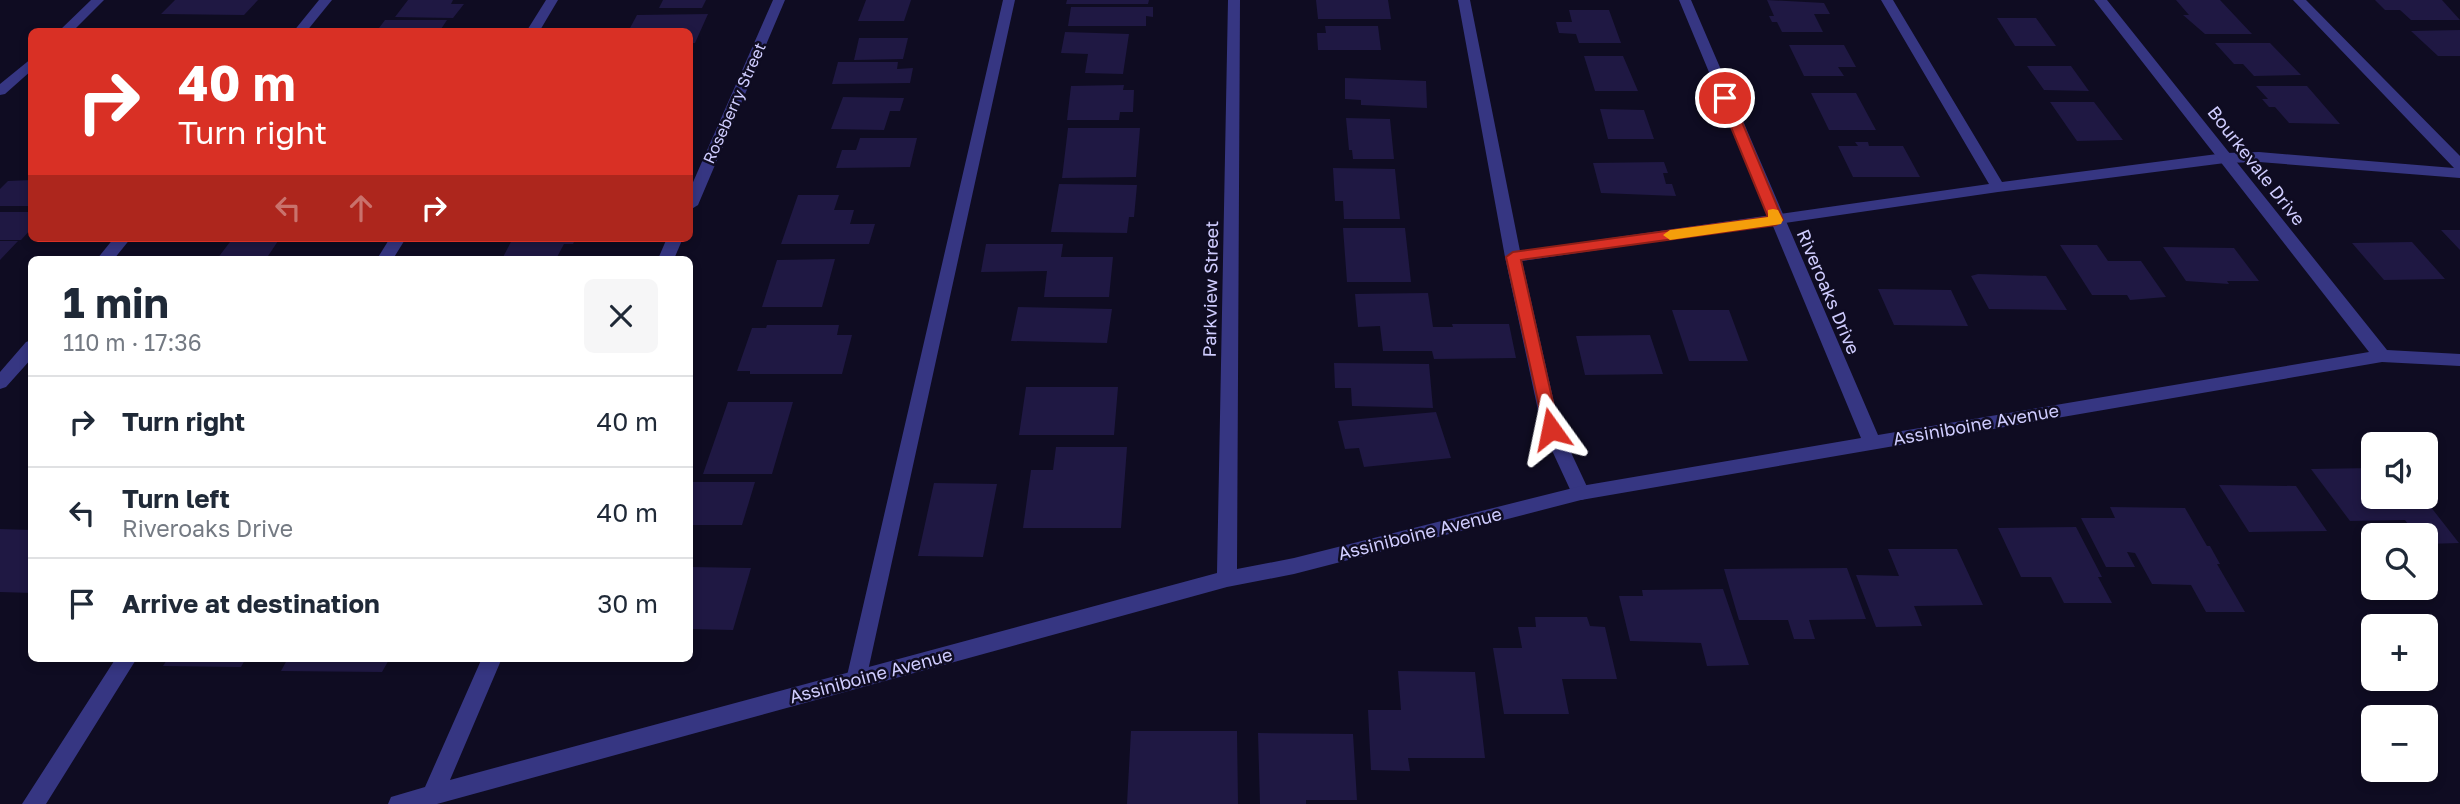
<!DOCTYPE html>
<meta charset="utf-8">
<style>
:root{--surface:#fff;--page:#f6f6f7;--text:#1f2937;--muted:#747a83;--line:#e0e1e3}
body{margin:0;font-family:"Golos Text",sans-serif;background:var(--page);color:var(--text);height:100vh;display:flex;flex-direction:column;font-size:26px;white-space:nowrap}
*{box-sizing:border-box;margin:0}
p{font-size:23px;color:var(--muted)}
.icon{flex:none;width:38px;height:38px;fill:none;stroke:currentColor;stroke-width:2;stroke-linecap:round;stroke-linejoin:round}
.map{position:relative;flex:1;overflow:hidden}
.details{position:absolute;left:28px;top:256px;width:665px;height:406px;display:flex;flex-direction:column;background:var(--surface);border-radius:10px;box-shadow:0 4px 10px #0003}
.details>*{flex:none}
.banner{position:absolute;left:28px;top:28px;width:665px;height:214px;border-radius:10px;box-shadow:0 4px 10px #0003;background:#d93025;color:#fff;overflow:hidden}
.fabs{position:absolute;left:2361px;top:432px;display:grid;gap:14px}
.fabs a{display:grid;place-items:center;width:77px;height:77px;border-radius:10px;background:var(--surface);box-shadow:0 4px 10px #0003;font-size:35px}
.pin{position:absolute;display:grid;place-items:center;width:60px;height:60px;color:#fff;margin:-30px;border:4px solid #fff;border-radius:50%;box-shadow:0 2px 7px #0007}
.me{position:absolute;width:77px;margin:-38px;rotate:348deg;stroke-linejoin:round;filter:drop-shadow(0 0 5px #0008)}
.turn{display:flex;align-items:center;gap:24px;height:147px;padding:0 35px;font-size:32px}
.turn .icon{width:91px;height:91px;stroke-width:2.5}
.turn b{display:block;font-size:49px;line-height:60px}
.lanes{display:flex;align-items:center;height:66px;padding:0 35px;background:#0003;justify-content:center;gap:35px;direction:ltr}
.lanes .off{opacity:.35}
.round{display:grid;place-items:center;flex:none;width:74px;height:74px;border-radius:10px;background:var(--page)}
.head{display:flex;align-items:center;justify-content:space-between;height:119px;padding:0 35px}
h1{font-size:42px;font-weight:700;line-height:52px}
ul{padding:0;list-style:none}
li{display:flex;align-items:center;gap:21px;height:91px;padding:0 35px;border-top:2px solid var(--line)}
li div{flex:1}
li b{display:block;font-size:26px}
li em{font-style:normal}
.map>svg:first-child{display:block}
</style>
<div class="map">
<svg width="2460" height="804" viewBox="0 0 2460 804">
<rect width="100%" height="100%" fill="#0f0c22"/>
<path fill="#1f1843" d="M 175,0 L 258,0 L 244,15 L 161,14 Z
M 408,0 L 453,0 L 451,4 L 464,4 L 453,18 L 395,17 Z
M 663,0 L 706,0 L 702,8 L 659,8 Z
M 866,0 L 911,0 L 904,21 L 858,21 Z
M 1067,0 L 1149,0 L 1148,4 L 1066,4 Z
M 1316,0 L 1388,0 L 1391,19 L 1318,19 Z
M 1767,0 L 1824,3 L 1830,14 L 1814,14 L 1823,32 L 1782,32 L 1777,22 L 1772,22 L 1769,16 L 1774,16 Z
M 2176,0 L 2220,0 L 2252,34 L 2205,34 L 2183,15 L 2189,15 Z
M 2375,0 L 2442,0 L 2460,20 L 2411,20 L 2400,10 L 2385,10 Z
M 1071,7 L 1153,7 L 1153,17 L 1146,16 L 1146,26 L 1068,26 Z
M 1569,10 L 1609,10 L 1621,43 L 1579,43 L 1576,34 L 1559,33 L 1556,22 L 1572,22 Z
M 708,14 L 695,43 L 690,43 L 690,32 L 640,32 L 641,28 L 630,28 L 637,15 Z
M 1997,18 L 2036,18 L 2056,46 L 2015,46 Z
M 385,20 L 447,20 L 439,32 L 376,32 Z
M 1325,26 L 1378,26 L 1381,50 L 1318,50 L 1317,33 L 1326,33 Z
M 2460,30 L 2460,56 L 2438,56 L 2411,31 Z
M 1065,32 L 1129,34 L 1123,74 L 1085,73 L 1088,54 L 1061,53 Z
M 859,38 L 908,38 L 903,59 L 854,60 Z
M 2215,43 L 2270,43 L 2301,75 L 2254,76 L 2243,64 L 2234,64 Z
M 1789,45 L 1844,45 L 1856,67 L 1838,67 L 1844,76 L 1804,76 Z
M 1584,56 L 1623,56 L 1638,91 L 1595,91 Z
M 838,62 L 898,62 L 897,69 L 913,68 L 910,83 L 832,84 Z
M 2027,66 L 2071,66 L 2089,91 L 2044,90 Z
M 1345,78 L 1426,81 L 1427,108 L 1361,105 L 1361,100 L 1345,99 Z
M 1124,85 L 1123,90 L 1134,90 L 1133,112 L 1120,112 L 1119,120 L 1067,120 L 1071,86 Z
M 2256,86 L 2307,86 L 2340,124 L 2289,123 L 2275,107 L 2269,107 L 2262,99 L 2268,99 Z
M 1811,93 L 1856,93 L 1876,130 L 1829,130 Z
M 843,97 L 904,98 L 900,111 L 890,111 L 884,130 L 831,129 Z
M 2050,102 L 2094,102 L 2123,140 L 2077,141 Z
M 1600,109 L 1644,110 L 1654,139 L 1608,139 Z
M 1346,118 L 1390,119 L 1394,159 L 1353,159 L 1352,150 L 1349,150 Z
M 1068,128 L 1140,128 L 1136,177 L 1062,178 Z
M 860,138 L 917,138 L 910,167 L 836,168 L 842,150 L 856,150 Z
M 1855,142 L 1868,142 L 1869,146 L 1903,146 L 1920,177 L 1853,177 L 1838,146 L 1858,146 Z
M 1664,162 L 1668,173 L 1663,173 L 1666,184 L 1672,184 L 1676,196 L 1601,193 L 1593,163 Z
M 1333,168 L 1395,169 L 1400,219 L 1344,219 L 1343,201 L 1335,201 Z
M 32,180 L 32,206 L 0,206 L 0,189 L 8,181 Z
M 1059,184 L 1137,185 L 1134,217 L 1129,217 L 1127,233 L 1051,232 Z
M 798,195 L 839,195 L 834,210 L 854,210 L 850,224 L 875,224 L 869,244 L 781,244 Z
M 0,212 L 32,212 L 32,228 L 21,240 L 0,240 Z
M 1343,228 L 1405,228 L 1411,282 L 1347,282 Z
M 2441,230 L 2460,230 L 2460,250 Z
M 233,238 L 280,238 L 266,259 L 217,259 Z
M 513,238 L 576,238 L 573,244 L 564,244 L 556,259 L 502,259 Z
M 0,241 L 18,241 L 0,260 Z
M 2412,242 L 2445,279 L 2384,280 L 2352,243 Z
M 986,244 L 1063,244 L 1061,257 L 1113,257 L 1109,297 L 1044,297 L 1047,271 L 981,272 Z
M 2060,245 L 2097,245 L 2108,261 L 2141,261 L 2166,297 L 2130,300 L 2127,295 L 2092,295 Z
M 2163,247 L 2234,248 L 2259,281 L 2227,281 L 2229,284 L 2186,281 Z
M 835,259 L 822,307 L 762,307 L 777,260 Z
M 1978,274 L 2046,276 L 2067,310 L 1989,309 L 1971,276 Z
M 1878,289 L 1951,290 L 1968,326 L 1894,325 Z
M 1428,293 L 1433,327 L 1453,327 L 1452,324 L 1509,324 L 1516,358 L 1434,359 L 1432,351 L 1383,351 L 1380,326 L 1358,327 L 1355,294 Z
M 1018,307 L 1112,309 L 1107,343 L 1011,341 Z
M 1672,310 L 1729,310 L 1748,361 L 1689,361 Z
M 767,325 L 839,325 L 837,335 L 852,335 L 842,374 L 750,374 L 750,371 L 737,371 L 752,328 L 766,328 Z
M 1650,335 L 1663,374 L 1585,375 L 1576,336 Z
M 1334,363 L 1429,364 L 1433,408 L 1352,406 L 1351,388 L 1335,388 Z
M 1026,387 L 1118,387 L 1114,435 L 1019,435 Z
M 728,402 L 793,402 L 772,474 L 703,474 Z
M 1436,412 L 1451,458 L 1364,467 L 1359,448 L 1345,449 L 1338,421 Z
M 1056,447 L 1127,447 L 1121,528 L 1023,528 L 1031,470 L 1053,470 Z
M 2373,468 L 2373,497 L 2423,497 L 2459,543 L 2426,544 L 2426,536 L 2417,536 L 2405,520 L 2350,521 L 2311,469 Z
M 690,482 L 755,482 L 742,525 L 690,525 Z
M 934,483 L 997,484 L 983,557 L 918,556 Z
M 2219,485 L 2296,486 L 2327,531 L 2249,532 Z
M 2110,507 L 2185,508 L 2207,546 L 2210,546 L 2220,564 L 2217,564 L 2245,612 L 2206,612 L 2191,585 L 2152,584 L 2135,553 L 2127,552 L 2135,567 L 2106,567 L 2081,518 L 2115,518 Z
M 2076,527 L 2102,577 L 2098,577 L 2112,603 L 2064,603 L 2051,577 L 2021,577 L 1998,528 Z
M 0,529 L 32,530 L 32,593 L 0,592 Z
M 1888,549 L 1957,549 L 1983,605 L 1914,606 L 1922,626 L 1876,627 L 1856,575 L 1899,576 Z
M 690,567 L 751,568 L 733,630 L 690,629 Z
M 1847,568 L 1866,619 L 1809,620 L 1815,639 L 1794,639 L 1788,620 L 1739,620 L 1724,569 Z
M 1723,589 L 1749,665 L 1707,666 L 1701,643 L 1630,641 L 1619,596 L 1643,596 L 1642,590 Z
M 1535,617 L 1587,617 L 1590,626 L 1605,627 L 1617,679 L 1562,679 L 1569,714 L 1504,714 L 1493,648 L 1522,648 L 1518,627 L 1536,627 Z
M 168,658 L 246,658 L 241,667 L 163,666 Z
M 288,658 L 390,658 L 382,672 L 281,671 Z
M 1398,671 L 1475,672 L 1485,758 L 1408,758 L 1410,771 L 1371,770 L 1368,710 L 1401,710 Z
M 1131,731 L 1237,731 L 1238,804 L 1127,804 Z
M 1258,733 L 1353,734 L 1357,800 L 1306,800 L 1306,804 L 1260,804 Z"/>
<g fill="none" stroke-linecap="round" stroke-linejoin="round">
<path fill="#363682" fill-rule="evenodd" d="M 91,0 L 104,0 L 72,32 L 58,32 Z
M 546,0 L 558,0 L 539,32 L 526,32 Z
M 1003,0 L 1015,0 L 866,680 L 863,686 L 856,689 L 849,686 L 846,680 Z
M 1458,0 L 1470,0 L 1520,251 L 1989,184 L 1881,0 L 1893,0 L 2002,182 L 2225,153 L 2259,152 L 2454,168 L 2293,0 L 2306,0 L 2460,156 L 2460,178 L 2259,162 L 2225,163 L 1998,192 L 1522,261 L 1560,429 L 1590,493 L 1588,498 L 1581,500 L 1574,498 L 1542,429 L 1505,257 Z
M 32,58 L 32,70 L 5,94 L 0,95 L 0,84 Z
M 390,238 L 406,238 L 393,259 L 377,259 Z
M 116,658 L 137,658 L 46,804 L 22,804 Z"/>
<path fill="#363682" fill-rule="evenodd" d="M 319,0 L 332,0 L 306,32 L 293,32 Z
M 773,0 L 785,0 L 698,205 L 690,210 L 690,189 Z
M 1228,0 L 1240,0 L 1237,569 L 1294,558 L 1581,486 L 1861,438 L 1679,0 L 1691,0 L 1878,435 L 2369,352 L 2094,0 L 2107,0 L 2387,350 L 2460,354 L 2460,366 L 2382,362 L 1581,500 L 1294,574 L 1227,587 L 437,804 L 388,804 L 391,797 L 425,787 L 482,658 L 502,658 L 450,780 L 1217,573 Z
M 114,238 L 131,238 L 114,259 L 97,259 Z
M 667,238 L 683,238 L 674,259 L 658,259 Z
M 32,340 L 32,358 L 6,387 L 0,389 L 0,372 L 26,342 Z"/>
</g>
<path fill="#d93025" stroke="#8d1f18" stroke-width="2" d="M 1725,94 L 1732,98 L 1783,220 L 1776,225 L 1521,260 L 1559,429 L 1551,435 L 1545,433 L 1506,257 L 1513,252 L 1768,217 L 1719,98 Z"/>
<path fill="#f59e0b" d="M 1773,209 L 1778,210 L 1783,220 L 1781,224 L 1670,240 L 1663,235 L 1670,230 L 1768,217 L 1768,210 Z"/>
<g text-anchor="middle" stroke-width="5" stroke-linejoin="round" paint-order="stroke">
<g font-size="16" fill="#d0cdff" stroke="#0f0c22">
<text transform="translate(734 103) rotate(-66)" y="6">Roseberry Street</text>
</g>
<g font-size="18" fill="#d0cdff" stroke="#0f0c22">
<text transform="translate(2256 166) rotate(52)" y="6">Bourkevale Drive</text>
<text transform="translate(1211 289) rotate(-89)" y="6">Parkview Street</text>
<text transform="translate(1828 292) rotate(67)" y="6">Riveroaks Drive</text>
<text transform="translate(1976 425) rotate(-10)" y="6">Assiniboine Avenue</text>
<text transform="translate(1420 534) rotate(-14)" y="6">Assiniboine Avenue</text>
<text transform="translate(871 676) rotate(-15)" y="6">Assiniboine Avenue</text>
</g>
</g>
</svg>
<div class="fabs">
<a><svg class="icon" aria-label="sound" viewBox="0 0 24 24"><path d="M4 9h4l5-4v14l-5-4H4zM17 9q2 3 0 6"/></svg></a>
<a><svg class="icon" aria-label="search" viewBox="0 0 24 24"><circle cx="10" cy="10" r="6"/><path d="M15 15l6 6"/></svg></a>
<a>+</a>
<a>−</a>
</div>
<div class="pin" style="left:1725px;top:98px;background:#d93025"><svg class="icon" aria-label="arrive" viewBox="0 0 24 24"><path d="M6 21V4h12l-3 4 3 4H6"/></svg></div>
<svg class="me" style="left:1551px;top:429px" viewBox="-20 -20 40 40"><path d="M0-17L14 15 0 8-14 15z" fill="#d93025" stroke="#fff" stroke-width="4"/></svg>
<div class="banner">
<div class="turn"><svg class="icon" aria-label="right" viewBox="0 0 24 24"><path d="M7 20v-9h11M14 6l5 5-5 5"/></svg><div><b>40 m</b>Turn right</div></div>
<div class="lanes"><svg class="icon off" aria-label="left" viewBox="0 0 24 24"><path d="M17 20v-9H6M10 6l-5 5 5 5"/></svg><svg class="icon off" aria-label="ahead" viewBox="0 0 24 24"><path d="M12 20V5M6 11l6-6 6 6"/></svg><svg class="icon" aria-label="right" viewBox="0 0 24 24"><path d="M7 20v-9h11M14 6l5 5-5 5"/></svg></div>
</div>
<section class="details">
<div class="head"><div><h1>1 min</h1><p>110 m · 17:36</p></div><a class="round"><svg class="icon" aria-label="close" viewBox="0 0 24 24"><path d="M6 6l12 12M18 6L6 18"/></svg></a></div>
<ul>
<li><svg class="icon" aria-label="right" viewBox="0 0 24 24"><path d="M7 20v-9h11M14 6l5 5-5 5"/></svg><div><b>Turn right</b></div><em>40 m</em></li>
<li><svg class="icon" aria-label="left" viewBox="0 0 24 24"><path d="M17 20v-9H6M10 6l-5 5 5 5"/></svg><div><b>Turn left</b><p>Riveroaks Drive</p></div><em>40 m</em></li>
<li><svg class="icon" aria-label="arrive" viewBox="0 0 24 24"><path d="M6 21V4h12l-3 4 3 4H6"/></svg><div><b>Arrive at destination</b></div><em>30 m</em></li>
</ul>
</section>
</div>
